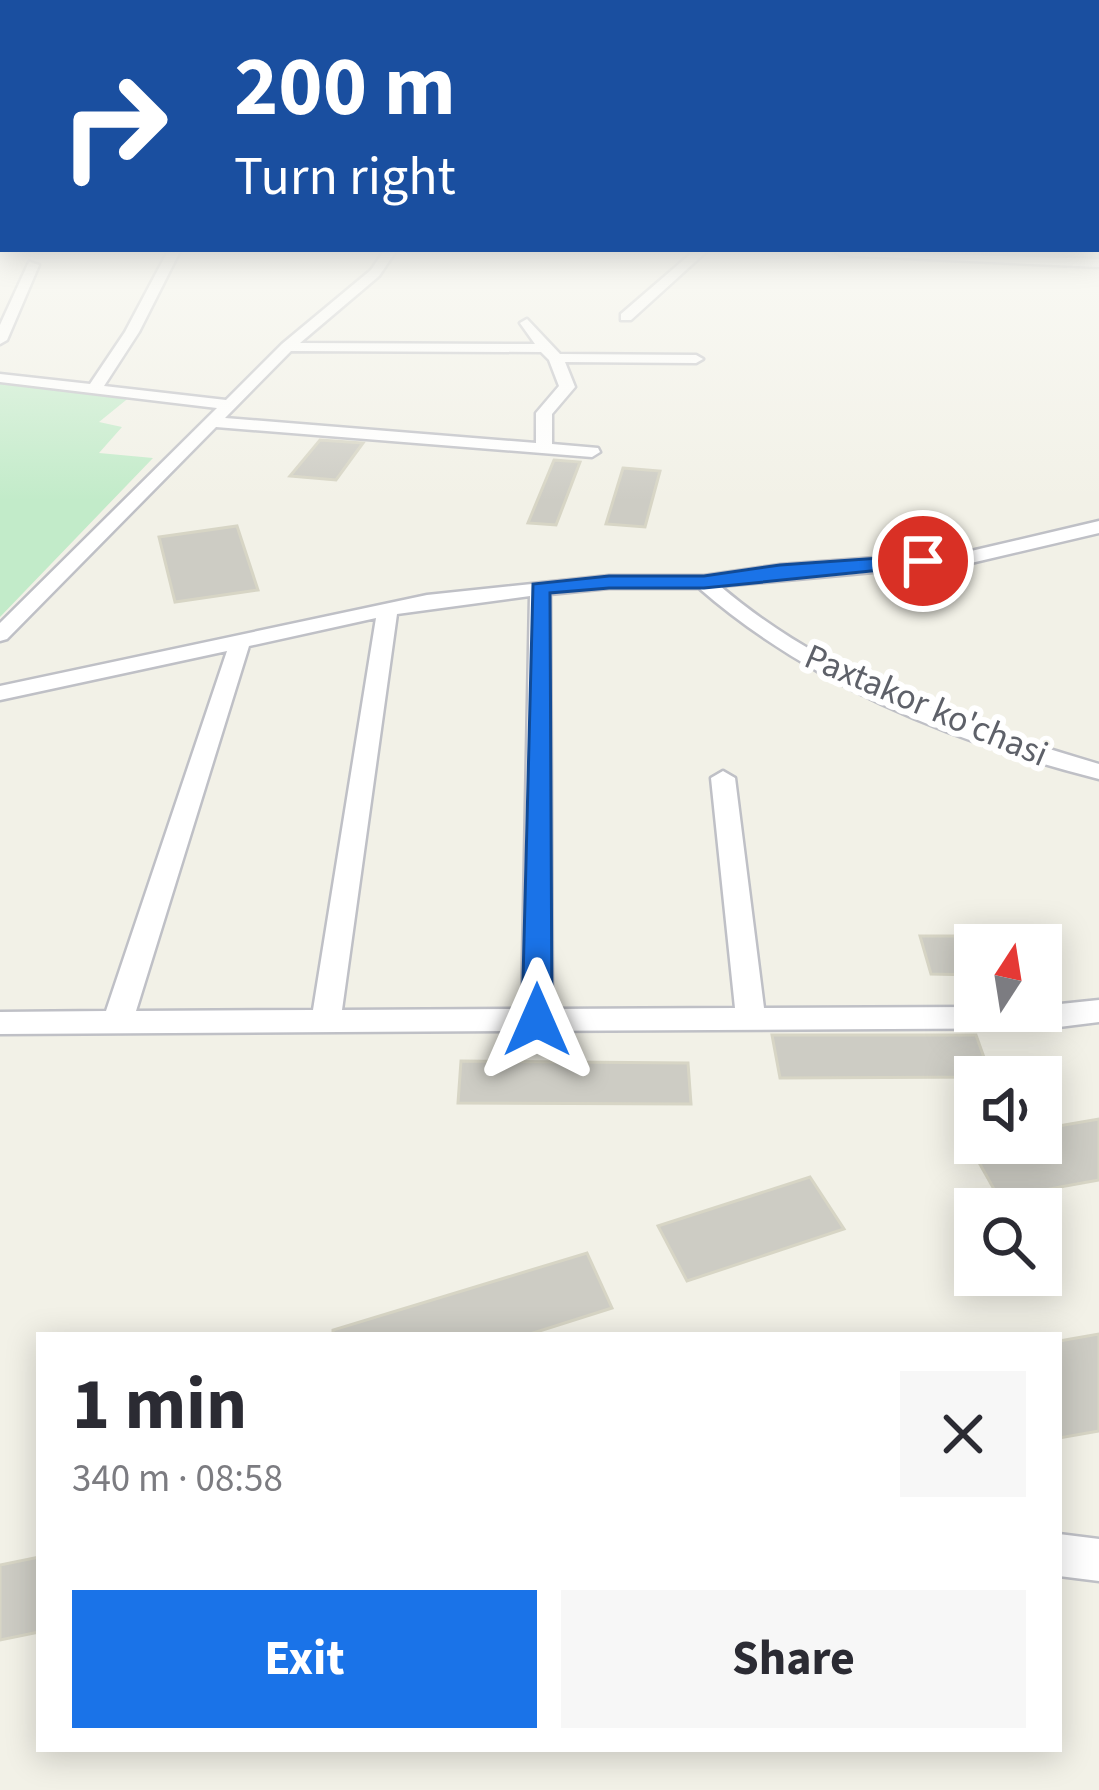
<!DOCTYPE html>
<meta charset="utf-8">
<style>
:root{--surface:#fff;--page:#f7f7f7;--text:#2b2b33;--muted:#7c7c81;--accent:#1a73e8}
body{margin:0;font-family:"Source Sans 3",sans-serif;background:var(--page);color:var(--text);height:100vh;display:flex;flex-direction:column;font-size:45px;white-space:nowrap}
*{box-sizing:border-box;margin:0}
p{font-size:39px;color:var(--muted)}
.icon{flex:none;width:66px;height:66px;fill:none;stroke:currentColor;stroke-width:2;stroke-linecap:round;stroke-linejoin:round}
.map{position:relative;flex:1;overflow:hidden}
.side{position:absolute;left:36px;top:1332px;width:1026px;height:420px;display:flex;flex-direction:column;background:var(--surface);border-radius:0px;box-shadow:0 6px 30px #0003}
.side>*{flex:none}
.guide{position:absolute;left:0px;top:0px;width:1101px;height:252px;box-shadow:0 6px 30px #0003;background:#1a4fa0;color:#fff;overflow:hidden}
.needle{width:78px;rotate:12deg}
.buttons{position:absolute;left:954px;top:924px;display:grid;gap:24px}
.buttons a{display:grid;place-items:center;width:108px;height:108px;border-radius:0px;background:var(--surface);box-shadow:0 6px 30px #0003;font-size:60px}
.pin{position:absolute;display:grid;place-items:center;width:102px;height:102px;color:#fff;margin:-51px;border:6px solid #fff;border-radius:50%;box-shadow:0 3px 12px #0007}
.me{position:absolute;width:132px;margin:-66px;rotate:0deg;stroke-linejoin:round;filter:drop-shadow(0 0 9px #0008)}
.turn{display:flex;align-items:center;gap:42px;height:252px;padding:0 36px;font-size:54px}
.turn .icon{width:156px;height:156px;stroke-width:2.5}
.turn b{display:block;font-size:84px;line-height:102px}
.round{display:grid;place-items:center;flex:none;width:126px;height:126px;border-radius:0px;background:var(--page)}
.summary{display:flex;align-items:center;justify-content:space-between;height:204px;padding:0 36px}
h1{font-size:72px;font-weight:700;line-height:90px}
.primary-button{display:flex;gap:24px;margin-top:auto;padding:24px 36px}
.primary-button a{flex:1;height:138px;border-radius:0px;background:var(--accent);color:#fff;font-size:48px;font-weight:700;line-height:138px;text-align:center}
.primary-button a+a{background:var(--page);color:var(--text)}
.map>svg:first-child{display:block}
</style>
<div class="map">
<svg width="1099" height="1790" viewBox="0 0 1099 1790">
<rect width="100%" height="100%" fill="#f2f1e7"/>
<path fill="#c2ebc9" d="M 0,383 L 131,396 L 99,422 L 122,427 L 99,453 L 153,458 L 0,617 Z"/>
<path fill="#cdccc4" stroke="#d7d5c5" stroke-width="3" d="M 320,440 L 363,443 L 336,480 L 290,476 Z
M 554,460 L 580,462 L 556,525 L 528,523 Z
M 623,468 L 660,471 L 645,527 L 606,524 Z
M 237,526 L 258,590 L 175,602 L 159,537 Z
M 920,936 L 975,936 L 975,975 L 931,974 Z
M 772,1035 L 976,1035 L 991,1077 L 780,1078 Z
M 461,1061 L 688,1063 L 691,1104 L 458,1103 Z
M 1099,1119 L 1099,1180 L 999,1198 L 968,1143 L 1041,1143 L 1041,1129 Z
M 810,1177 L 844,1229 L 687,1281 L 658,1226 Z
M 587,1253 L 612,1308 L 527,1335 L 333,1335 L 333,1330 Z
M 1099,1334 L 1099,1431 L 1059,1438 L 1059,1341 Z
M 39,1557 L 39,1632 L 0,1640 L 0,1565 Z"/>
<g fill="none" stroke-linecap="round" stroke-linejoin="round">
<g stroke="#bfc0c6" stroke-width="5">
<path id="street" d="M 168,251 L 180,251 L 139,332 L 104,386 L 226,400 L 282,344 L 371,270 L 384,251 L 396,251 L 379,276 L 300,343 L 535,344 L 520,323 L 527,319 L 560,354 L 696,355 L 703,359 L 696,363 L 565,362 L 575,387 L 552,414 L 552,444 L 598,448 L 600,452 L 592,457 L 216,427 L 7,639 L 0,641 L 0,623 L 217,408 L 0,382 L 0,374 L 90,384 L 125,332 ZM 291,351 L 541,352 L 549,360 L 559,386 L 536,413 L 536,443 L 225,418 Z
M 694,251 L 707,251 L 631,320 L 621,320 L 621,314 Z
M 834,251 L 1099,259 L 1099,267 L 840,255 Z
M 29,262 L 39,265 L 7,340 L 0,344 L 0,325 Z
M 1099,521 L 1099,533 L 971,563 L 720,586 C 828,678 964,724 1099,764 L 1099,779 C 956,743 811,686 699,588 L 609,588 L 550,594 L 552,1009 L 735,1008 L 711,778 L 723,771 L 735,778 L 764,1008 L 975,1007 L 975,1011 L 1041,1011 L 1041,1006 L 1099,1000 L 1099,1022 L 1051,1028 L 0,1034 L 0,1012 L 106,1011 L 227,651 L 0,700 L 0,686 L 427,595 L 609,576 L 704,576 L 780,565 L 971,551 ZM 530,596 L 522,1009 L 342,1010 L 397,614 ZM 376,618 L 313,1010 L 136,1011 L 249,646 Z
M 1059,1534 L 1099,1539 L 1099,1581 L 1059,1576 Z"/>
</g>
<use href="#street" fill="#fff" fill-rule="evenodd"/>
</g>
<linearGradient id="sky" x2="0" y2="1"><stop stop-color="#8fbdf1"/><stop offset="0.5" stop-color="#f9f9f4"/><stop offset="1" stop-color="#f9f9f4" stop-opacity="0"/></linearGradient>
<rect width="1099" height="501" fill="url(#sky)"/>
<path fill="#1a73e8" stroke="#114b97" stroke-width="3" d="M 923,555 L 933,561 L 930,565 L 704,588 L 609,588 L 550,593 L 552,1020 L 548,1028 L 526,1028 L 522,1020 L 533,584 L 609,576 L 704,576 L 780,565 Z"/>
<g text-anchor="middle" stroke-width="12" stroke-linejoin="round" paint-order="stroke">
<g font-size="36" fill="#5e6169" stroke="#fff">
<text transform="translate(927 704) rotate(23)" y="13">Paxtakor ko'chasi</text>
</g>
</g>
</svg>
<div class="buttons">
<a><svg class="needle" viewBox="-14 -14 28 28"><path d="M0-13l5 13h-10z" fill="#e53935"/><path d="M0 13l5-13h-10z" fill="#7c7c81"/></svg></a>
<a><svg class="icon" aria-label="sound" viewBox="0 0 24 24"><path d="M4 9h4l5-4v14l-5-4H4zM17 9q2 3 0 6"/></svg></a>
<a><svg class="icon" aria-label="search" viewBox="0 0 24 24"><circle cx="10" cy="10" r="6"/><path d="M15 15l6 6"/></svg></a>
</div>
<div class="pin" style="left:923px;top:561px;background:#d93025"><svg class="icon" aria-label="arrive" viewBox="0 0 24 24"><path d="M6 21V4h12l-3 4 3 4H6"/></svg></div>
<svg class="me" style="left:537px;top:1020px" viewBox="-20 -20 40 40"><path d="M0-17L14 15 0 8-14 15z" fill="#1a73e8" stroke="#fff" stroke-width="4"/></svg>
<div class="guide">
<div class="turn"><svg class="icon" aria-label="right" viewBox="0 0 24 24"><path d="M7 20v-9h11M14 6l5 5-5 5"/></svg><div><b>200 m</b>Turn right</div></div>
</div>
<section class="side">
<div class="summary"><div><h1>1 min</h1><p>340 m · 08:58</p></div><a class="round"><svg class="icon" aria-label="close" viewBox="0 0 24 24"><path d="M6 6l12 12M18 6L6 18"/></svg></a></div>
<div class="primary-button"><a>Exit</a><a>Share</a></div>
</section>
</div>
